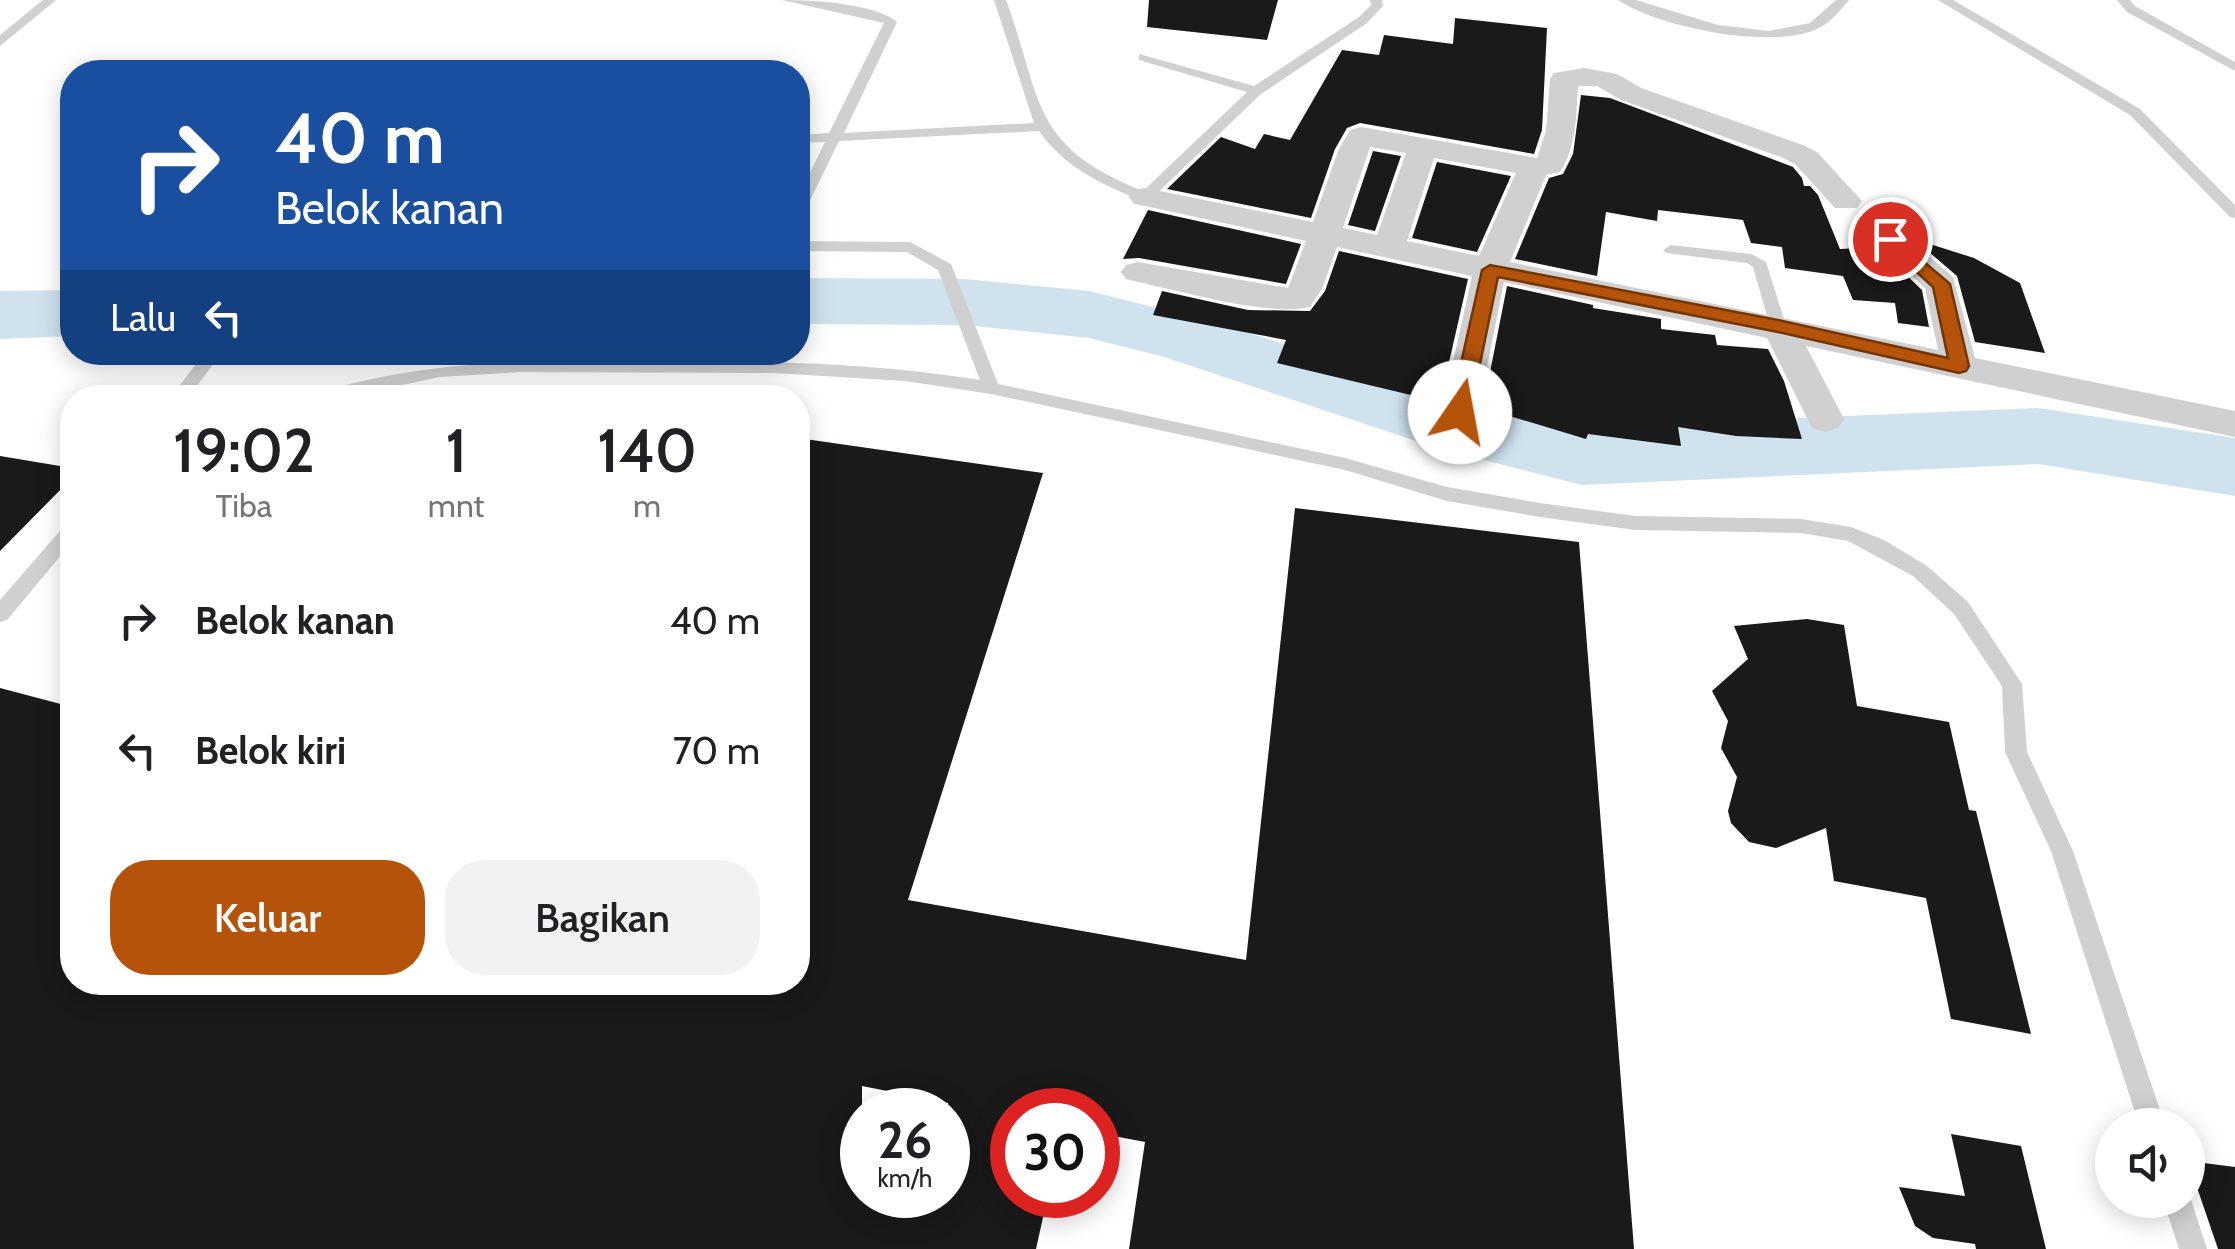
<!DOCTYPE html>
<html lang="id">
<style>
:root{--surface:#fff;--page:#f2f2f2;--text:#202124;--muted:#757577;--accent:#b45309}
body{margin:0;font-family:Cabin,sans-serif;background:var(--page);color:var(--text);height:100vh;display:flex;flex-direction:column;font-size:38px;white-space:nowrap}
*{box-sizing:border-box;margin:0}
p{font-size:32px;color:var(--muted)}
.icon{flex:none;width:55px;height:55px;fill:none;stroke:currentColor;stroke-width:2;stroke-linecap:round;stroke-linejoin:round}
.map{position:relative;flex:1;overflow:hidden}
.details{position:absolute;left:60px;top:385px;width:750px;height:610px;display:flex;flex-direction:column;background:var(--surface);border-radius:40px;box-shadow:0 5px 25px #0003}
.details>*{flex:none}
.guide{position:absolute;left:60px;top:60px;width:750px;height:305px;border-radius:40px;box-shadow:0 5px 25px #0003;background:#1a4fa0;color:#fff;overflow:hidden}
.controls{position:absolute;left:2095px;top:1108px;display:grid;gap:20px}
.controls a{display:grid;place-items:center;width:110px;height:110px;border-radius:50%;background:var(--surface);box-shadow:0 5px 25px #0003;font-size:50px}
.speed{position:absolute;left:840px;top:1088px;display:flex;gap:20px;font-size:50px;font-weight:700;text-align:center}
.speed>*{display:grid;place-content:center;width:130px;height:130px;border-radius:50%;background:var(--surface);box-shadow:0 5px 25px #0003;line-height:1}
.speed small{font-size:25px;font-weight:400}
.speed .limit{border:15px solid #d22;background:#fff;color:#111}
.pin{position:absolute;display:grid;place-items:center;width:85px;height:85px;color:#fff;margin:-42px;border:5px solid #fff;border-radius:50%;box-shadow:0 2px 10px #0007}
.me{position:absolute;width:110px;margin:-55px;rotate:12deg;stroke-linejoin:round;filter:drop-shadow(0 0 8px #0008)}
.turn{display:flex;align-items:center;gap:35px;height:210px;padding:0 50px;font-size:45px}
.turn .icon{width:130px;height:130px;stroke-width:2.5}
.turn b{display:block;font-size:70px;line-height:85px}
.then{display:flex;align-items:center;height:95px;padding:0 50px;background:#0003;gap:20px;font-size:38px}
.eta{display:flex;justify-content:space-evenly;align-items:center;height:170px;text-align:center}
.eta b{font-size:60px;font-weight:600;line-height:70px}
.action{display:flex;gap:20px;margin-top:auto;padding:20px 50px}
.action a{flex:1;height:115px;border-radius:40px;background:var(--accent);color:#fff;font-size:40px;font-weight:600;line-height:115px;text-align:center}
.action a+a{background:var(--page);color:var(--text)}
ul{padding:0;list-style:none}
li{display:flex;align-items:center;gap:30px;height:130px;padding:0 50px}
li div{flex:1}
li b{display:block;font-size:38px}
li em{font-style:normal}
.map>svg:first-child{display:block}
</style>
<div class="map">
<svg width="2235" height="1249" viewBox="0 0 2235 1249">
<rect width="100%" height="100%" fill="#fff"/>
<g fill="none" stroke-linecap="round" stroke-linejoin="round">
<path fill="#cfe2ee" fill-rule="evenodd" d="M 798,278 L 965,279 L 1089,291 L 1213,322 L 1468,401 L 1582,427 L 2038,408 L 2235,438 L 2235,496 L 2038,464 L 1582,485 L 1440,449 L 1161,356 L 1089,338 L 965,325 L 798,324 Z
M 72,290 L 72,336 L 0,339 L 0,291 Z"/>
</g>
<path fill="#1a1a1a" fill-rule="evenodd" d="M 1149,0 L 1278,0 L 1267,40 L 1147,27 Z
M 1455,18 L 1547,28 L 1542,130 L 1534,154 L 1360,123 L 1347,128 L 1335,149 L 1311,218 L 1167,189 L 1221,137 L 1255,149 L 1264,134 L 1290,140 L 1342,50 L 1379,55 L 1384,35 L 1453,44 Z
M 1581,95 L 1610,98 L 1793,167 L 1802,178 L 1804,186 L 1810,186 L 1818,195 L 1840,249 L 1877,247 L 1922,290 L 1929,327 L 1898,323 L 1895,303 L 1853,300 L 1843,276 L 1785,268 L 1782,247 L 1751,243 L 1743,220 L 1658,210 L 1657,221 L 1606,212 L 1597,276 L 1515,259 L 1549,178 L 1563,174 L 1573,154 Z
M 1373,151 L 1401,156 L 1375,231 L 1348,225 Z
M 1437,162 L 1511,176 L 1477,252 L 1412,238 Z
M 1148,210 L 1301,244 L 1286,284 L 1139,258 L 1123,259 Z
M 1933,245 L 1974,258 L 2020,283 L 2045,353 L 1975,342 L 1957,276 L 1922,246 Z
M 1339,251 L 1468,279 L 1440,402 L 1277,363 L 1286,340 L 1153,315 L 1162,291 L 1248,310 L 1310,311 L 1325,291 Z
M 1507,286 L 1593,305 L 1593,308 L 1661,319 L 1661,329 L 1715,335 L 1717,345 L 1768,349 L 1784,381 L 1802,439 L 1736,436 L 1678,427 L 1681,446 L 1588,434 L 1586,439 L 1483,408 Z
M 798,438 L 1043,473 L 908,900 L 1246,960 L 1295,508 L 1579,542 L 1634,1249 L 1129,1249 L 1145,1142 L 1098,1133 L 1098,1110 L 1012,1110 L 1012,1195 L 1048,1195 L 1036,1249 L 0,1249 L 0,688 L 72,707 L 72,982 L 798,982 ZM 862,1086 L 948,1103 L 948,1195 L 862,1195 Z
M 0,456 L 72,468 L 72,478 L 0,551 Z
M 1807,619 L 1844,625 L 1857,706 L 1949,722 L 1969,810 L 1976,811 L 2031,1034 L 1951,1019 L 1926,898 L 1834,881 L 1826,828 L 1776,848 L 1749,842 L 1731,823 L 1728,811 L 1737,777 L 1721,748 L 1728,721 L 1712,691 L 1748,659 L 1734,626 Z
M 1951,1134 L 2021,1146 L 2046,1249 L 1976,1249 L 1975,1244 L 1933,1238 L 1915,1226 L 1899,1187 L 1965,1196 Z
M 2188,1161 L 2235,1167 L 2235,1249 L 2218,1249 Z"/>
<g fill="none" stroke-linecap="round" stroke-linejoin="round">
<path fill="#d0d0d0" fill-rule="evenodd" d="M 43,0 L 56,0 L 0,46 L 0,35 Z
M 782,0 C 812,0 874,3 897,22 L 844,133 L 1034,123 L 994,0 L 1006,0 C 1043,101 1029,145 1143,191 L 1247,92 L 1139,60 L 1139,54 L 1254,86 L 1359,17 L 1371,5 L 1370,0 L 1382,0 L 1383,6 L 1367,23 L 1261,94 L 1150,200 L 1140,200 C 1101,184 1064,167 1039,131 L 839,141 L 805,211 L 798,215 L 798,197 L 825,142 L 798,143 L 798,135 L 829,133 L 884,23 Z
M 1618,0 L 1636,0 L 1718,25 L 1769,31 L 1810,23 L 1836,0 L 1849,0 C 1841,9 1832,21 1821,27 C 1776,52 1658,27 1618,0 Z
M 1938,0 L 1953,0 L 2140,109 L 2235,205 L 2235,218 L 2230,217 L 2130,115 Z
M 2117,0 L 2130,0 L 2135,6 L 2235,62 L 2235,71 L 2127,12 Z
M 798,241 L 910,242 L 951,264 L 998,384 L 1345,458 L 1447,487 L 1540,503 L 1635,516 L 1801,519 L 1851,527 L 1884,540 L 1927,566 L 1968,602 L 2022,684 L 2027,752 L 2073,851 L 2165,1125 L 2139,1125 L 2051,851 L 2005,752 L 2002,686 L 1954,614 L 1913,576 L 1848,541 L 1801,533 L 1635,530 L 1540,517 L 1447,501 L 1345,470 L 991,394 L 905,381 L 774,373 L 520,372 L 440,377 L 341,398 L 312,398 L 314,394 C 431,358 533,361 653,361 C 762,361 871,362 980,380 L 938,270 L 907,252 L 798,251 Z
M 1671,245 L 1751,254 L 1766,262 L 1786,326 L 1784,330 L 1778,331 L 1770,326 L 1753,267 L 1747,263 L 1666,253 L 1663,250 Z
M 205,352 L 222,352 L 188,398 L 170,398 Z
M 72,523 L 72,542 L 7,620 L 0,622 L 0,600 L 65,525 Z
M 2188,1193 L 2191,1200 L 2207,1249 L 2179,1249 L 2163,1200 L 2188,1200 Z"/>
<path fill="#d0d0d0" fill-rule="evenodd" d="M 1584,68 L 1617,74 L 1641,88 L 1803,145 L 1817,152 L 1862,201 L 1857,208 L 1835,208 L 1795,164 L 1781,157 L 1621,100 L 1597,86 L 1578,86 C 1576,115 1577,147 1560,172 L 1546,175 L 1510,262 L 1938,350 L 1925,288 L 1874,239 L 1879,232 L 1901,232 L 1953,277 L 1975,358 L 2235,411 L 2235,437 L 1806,346 L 1844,419 L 1838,428 L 1825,432 L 1812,428 L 1767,338 L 1504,282 L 1478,412 L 1473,421 L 1460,425 L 1447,421 L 1442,412 L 1472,276 L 1337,247 L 1322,289 L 1310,307 C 1269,317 1182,291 1138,282 L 1126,279 L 1121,272 L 1126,265 L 1138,262 L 1288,288 L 1306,241 L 1145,206 L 1134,204 L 1129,197 L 1134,190 L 1145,188 L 1313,222 L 1338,151 L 1350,130 L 1361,127 L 1537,158 L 1546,131 L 1550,79 L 1554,73 ZM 1370,147 L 1406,153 L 1377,235 L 1343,228 ZM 1434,158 L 1516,173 L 1479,256 L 1407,241 Z"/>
</g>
<path fill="#b45309" stroke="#753606" stroke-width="2.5" d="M 1890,233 L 1950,284 L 1969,366 L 1966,371 L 1959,373 L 1778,332 L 1498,277 L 1470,412 L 1460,419 L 1450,412 L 1482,270 L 1490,265 L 1778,320 L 1948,358 L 1933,287 L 1884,242 L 1884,235 Z"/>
</svg>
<div class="controls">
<a><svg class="icon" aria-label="sound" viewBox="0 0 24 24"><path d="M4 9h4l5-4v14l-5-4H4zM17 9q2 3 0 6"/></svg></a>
</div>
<div class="speed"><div>26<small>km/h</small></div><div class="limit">30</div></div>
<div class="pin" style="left:1890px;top:239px;background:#d93025"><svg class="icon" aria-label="arrive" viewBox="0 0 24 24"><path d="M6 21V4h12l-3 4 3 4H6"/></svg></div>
<svg class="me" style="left:1460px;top:412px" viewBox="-20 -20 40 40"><circle r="19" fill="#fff"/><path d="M0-13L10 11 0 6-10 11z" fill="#b45309"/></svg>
<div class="guide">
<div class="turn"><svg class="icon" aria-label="right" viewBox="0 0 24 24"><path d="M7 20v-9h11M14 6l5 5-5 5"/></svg><div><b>40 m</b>Belok kanan</div></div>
<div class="then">Lalu<svg class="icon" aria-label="left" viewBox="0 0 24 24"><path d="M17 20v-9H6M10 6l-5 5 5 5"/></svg></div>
</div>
<section class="details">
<div class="eta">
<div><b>19:02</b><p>Tiba</p></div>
<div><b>1</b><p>mnt</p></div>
<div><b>140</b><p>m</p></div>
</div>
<ul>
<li><svg class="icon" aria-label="right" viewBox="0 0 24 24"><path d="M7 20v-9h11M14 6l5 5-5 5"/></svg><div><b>Belok kanan</b></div><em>40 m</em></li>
<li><svg class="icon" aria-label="left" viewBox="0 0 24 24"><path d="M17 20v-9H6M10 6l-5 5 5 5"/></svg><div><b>Belok kiri</b></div><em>70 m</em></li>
</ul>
<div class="action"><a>Keluar</a><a>Bagikan</a></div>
</section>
</div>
